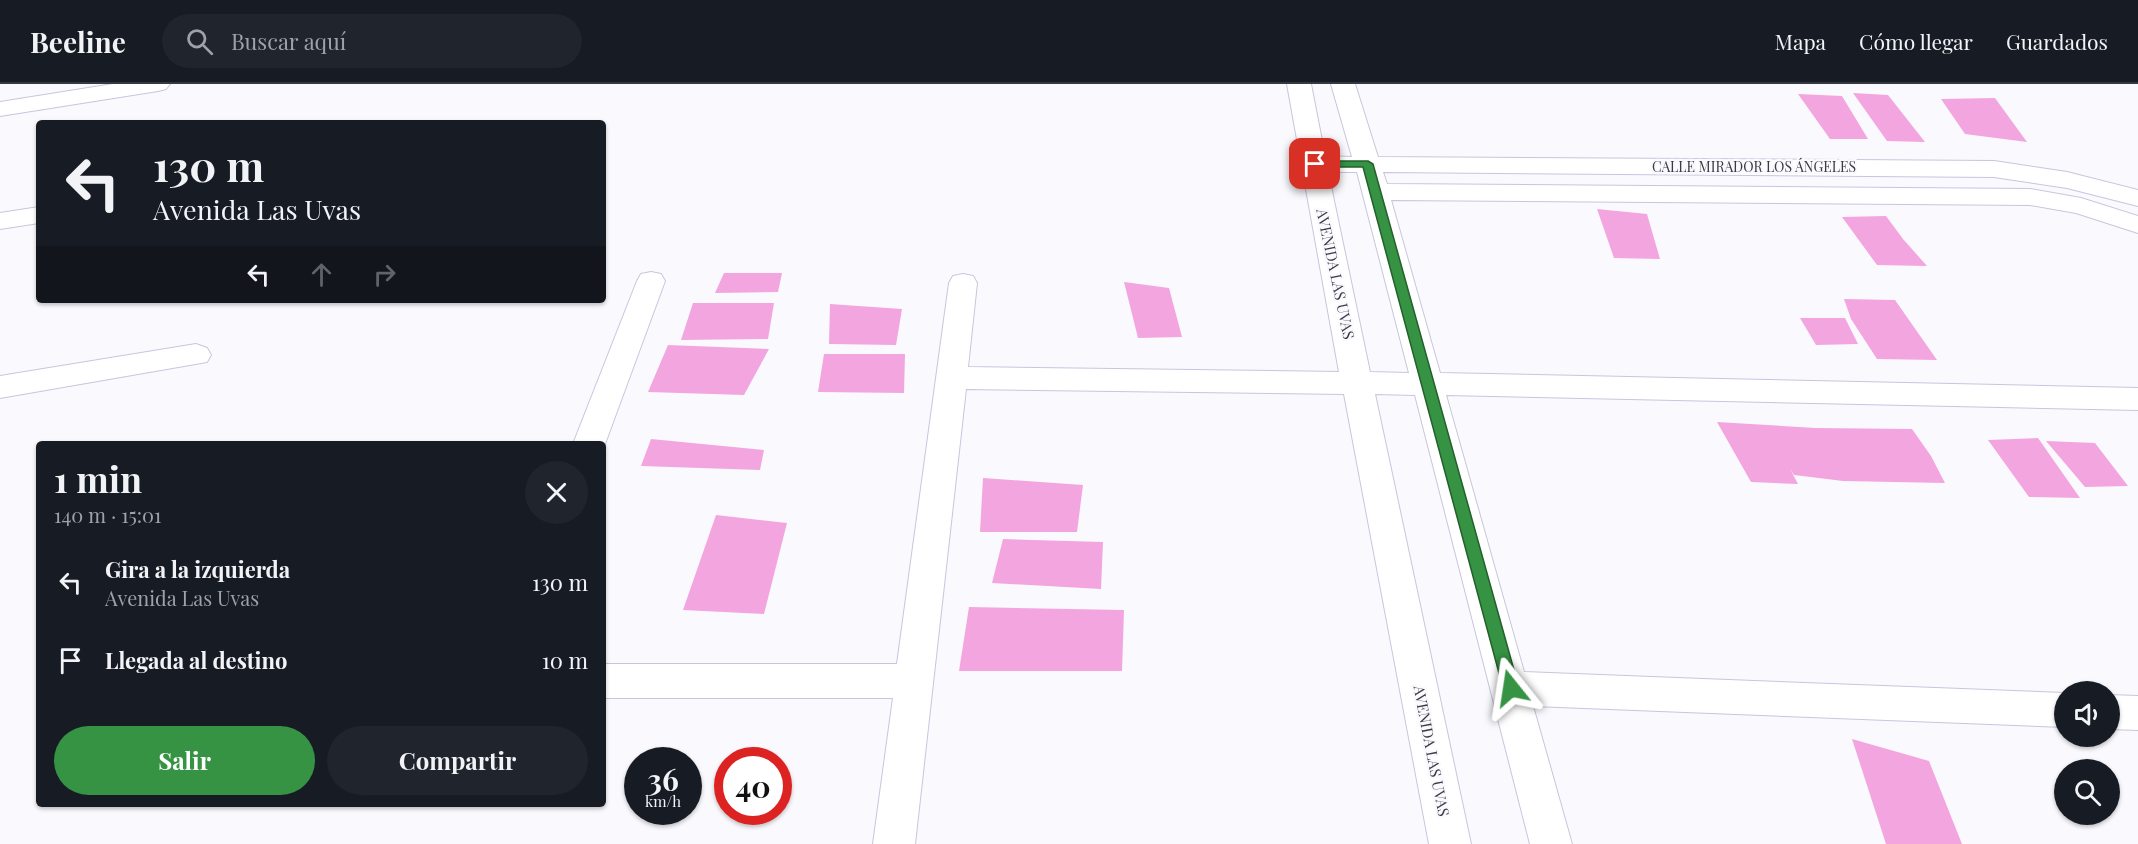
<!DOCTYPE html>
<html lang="es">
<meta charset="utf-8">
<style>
:root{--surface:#171b24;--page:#20242c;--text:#f1f3f6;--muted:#9ea1a6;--line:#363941;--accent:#369344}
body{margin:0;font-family:"Playfair Display",serif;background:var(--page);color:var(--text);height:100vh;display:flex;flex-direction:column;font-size:22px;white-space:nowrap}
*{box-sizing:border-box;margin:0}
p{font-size:20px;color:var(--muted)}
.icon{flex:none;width:33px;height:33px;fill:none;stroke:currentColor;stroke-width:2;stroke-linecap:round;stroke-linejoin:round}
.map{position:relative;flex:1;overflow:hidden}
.drawer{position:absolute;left:36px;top:357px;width:570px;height:366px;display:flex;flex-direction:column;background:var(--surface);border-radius:6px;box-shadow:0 2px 4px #0004}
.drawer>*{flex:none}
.hud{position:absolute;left:36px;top:36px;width:570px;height:183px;border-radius:6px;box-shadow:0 2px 4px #0004;background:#171b24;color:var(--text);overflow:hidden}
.buttons{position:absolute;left:2054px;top:597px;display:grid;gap:12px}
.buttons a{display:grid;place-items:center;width:66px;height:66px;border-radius:50%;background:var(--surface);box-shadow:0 2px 4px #0004;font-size:30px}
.speed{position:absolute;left:624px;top:663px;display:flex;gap:12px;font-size:30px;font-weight:700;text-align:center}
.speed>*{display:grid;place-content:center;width:78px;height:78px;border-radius:50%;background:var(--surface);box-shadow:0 2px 4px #0004;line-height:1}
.speed small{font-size:15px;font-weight:400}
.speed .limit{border:9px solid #d22;background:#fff;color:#111}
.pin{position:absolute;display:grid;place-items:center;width:51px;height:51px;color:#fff;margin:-26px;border-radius:12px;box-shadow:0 3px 9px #0006}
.me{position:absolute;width:66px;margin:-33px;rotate:345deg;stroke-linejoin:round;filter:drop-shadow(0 0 4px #0008)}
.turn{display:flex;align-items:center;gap:21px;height:126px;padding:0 18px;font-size:27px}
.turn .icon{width:78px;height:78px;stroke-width:2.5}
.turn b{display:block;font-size:42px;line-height:51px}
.lanes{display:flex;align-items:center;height:57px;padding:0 18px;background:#0003;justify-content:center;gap:30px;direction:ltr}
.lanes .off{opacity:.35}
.round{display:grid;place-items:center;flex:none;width:63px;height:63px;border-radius:32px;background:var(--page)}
.head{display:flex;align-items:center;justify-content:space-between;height:102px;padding:0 18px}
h1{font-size:36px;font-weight:700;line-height:45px}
.cta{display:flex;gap:12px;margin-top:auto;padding:12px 18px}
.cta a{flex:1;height:69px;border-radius:36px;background:var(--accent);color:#fff;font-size:24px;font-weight:700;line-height:69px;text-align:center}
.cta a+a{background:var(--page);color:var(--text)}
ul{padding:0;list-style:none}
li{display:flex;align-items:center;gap:18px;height:78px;padding:0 18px}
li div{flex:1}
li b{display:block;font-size:22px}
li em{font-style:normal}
header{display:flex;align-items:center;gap:36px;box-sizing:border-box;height:84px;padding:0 30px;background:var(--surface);border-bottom:2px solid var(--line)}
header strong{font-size:28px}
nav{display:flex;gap:33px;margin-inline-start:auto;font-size:21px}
.search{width:420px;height:54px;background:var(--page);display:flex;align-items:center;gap:15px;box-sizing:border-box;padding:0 21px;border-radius:33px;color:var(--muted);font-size:22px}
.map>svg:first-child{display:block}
</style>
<header>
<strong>Beeline</strong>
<div class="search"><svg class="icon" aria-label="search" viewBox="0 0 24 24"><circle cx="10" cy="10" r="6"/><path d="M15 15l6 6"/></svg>Buscar aquí</div>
<nav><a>Mapa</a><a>Cómo llegar</a><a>Guardados</a></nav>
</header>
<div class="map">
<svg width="2138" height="760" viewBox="0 0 2138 760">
<rect width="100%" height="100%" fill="#faf9fe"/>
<path fill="#f3a5df" d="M 1853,9 L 1888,11 L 1925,58 L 1887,57 Z
M 1798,10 L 1842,12 L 1868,55 L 1830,55 Z
M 1995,14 L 2027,58 L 1965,50 L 1941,15 Z
M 1597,125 L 1647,130 L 1660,175 L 1614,174 Z
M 1886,132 L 1903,155 L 1927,182 L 1877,181 L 1842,133 Z
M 724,189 L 782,189 L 778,208 L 715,209 Z
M 1124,198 L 1169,204 L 1182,253 L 1138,254 Z
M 1844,215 L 1895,216 L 1937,276 L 1877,275 L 1851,235 Z
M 693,219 L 774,219 L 768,255 L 681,256 Z
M 830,220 L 902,225 L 896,261 L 829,260 Z
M 1800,234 L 1845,234 L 1858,260 L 1816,261 Z
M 668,261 L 769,265 L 744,311 L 648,308 Z
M 824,270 L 905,270 L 904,309 L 818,308 Z
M 1717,338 L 1815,344 L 1912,345 L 1931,372 L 1945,399 L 1843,397 L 1794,391 L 1790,385 L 1798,400 L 1751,398 Z
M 2038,354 L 2080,414 L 2029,413 L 1988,356 Z
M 651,355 L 764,366 L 760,386 L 641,382 Z
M 2046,357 L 2095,359 L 2128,402 L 2085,403 Z
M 983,394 L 1083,401 L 1077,448 L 980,448 Z
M 716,431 L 787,439 L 764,530 L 683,526 Z
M 1003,455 L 1103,458 L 1101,505 L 992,499 Z
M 969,523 L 1124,526 L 1122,587 L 959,587 Z
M 1852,655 L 1929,677 L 1962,760 L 1886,760 Z"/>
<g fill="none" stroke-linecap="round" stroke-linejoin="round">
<g stroke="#c9c5de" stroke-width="2">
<path id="minor" d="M 113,0 L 170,0 L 166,5 L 158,7 L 0,32 L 0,18 Z
M 1287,0 L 1311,0 L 1325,72 L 1352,73 L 1331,0 L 1355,0 L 1378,73 L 1994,77 L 2067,88 L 2138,106 L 2138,122 L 2067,104 L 1994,93 L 1383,88 L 1387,100 L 2030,105 L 2081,114 L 2138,132 L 2138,149 L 2076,129 L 2030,121 L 1391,116 L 1440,289 L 2138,304 L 2138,326 L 1446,311 L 1524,588 L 2064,609 L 2064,643 L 1533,622 L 1572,760 L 1530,760 L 1415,311 L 1375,310 L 1471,760 L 1429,760 L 1344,310 L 966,305 L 915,760 L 873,760 L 893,614 L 603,614 L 603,580 L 897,580 L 949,199 L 953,192 L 963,190 L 973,192 L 977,199 L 968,283 L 1339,288 ZM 1328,88 L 1357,88 L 1409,289 L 1370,288 Z
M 39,123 L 39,139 L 0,145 L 0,129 Z
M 651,188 L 661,190 L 665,197 L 605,360 L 603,364 L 603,360 L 573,360 L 637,197 L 641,190 Z
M 196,260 L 207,264 L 211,271 L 207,278 L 0,314 L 0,292 Z
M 2109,611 L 2138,612 L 2138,646 L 2109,645 Z"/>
</g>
<use href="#minor" fill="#fff" fill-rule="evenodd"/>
</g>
<path fill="#369344" stroke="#23602c" stroke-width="1.5" d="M 1368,77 L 1373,80 L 1519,604 L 1516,609 L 1511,611 L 1505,609 L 1503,604 L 1363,83 L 1315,83 L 1309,80 L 1315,77 Z"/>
<g text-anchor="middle" stroke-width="4.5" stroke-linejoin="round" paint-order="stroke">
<g font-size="14" fill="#3b3943" stroke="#faf9fe">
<text x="1754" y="88">CALLE MIRADOR LOS ÁNGELES</text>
</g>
<g font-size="15" fill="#3b3943" stroke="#faf9fe">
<text transform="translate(1335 190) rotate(78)" y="5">AVENIDA LAS UVAS</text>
<text transform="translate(1431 667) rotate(79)" y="5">AVENIDA LAS UVAS</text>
</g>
</g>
</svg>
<div class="buttons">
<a><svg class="icon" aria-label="sound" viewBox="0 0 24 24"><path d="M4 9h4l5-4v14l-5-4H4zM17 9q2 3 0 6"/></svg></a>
<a><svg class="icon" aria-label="search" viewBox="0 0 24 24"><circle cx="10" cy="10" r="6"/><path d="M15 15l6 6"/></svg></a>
</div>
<div class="speed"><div>36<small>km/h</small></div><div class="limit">40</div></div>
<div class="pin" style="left:1315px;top:80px;background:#d93025"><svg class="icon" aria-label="arrive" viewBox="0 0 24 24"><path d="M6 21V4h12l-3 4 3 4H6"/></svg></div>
<svg class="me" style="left:1511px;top:604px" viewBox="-20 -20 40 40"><path d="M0-17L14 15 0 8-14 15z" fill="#369344" stroke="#fff" stroke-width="4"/></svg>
<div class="hud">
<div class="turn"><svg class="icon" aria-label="left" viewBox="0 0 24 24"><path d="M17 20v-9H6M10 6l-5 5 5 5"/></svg><div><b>130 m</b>Avenida Las Uvas</div></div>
<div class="lanes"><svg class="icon" aria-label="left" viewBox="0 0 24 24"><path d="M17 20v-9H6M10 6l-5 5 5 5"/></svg><svg class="icon off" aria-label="ahead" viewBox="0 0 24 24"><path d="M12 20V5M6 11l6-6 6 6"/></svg><svg class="icon off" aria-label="right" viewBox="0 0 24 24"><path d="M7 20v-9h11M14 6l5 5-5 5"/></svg></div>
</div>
<section class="drawer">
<div class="head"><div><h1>1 min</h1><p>140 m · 15:01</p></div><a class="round"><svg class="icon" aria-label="close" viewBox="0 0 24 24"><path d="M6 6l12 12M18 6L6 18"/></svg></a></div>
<ul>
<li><svg class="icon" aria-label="left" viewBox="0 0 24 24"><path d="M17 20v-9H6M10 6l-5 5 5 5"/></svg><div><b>Gira a la izquierda</b><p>Avenida Las Uvas</p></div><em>130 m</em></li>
<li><svg class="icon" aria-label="arrive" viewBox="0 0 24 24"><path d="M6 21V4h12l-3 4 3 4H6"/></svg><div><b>Llegada al destino</b></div><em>10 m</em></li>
</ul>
<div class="cta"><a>Salir</a><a>Compartir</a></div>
</section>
</div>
